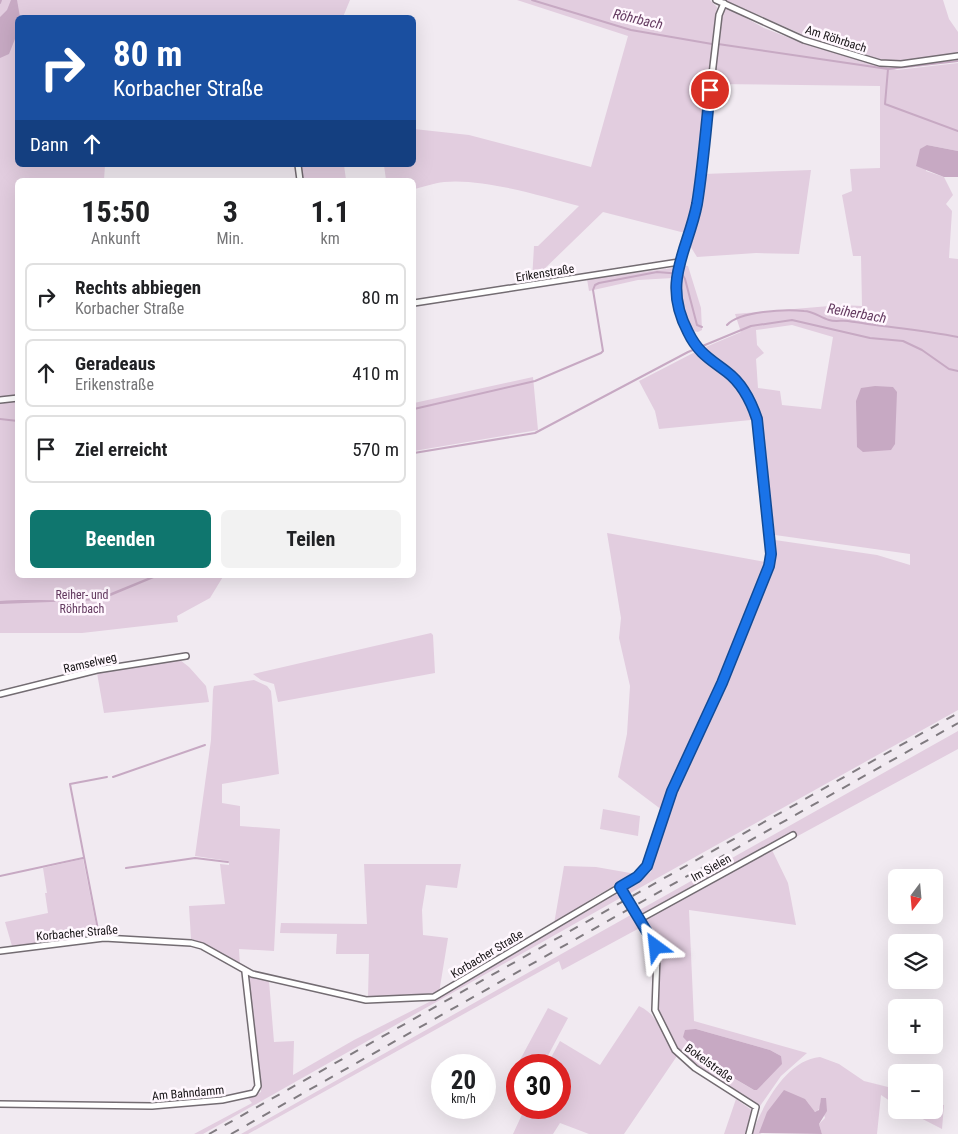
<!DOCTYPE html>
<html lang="de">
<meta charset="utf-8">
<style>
:root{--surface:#fff;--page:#f2f2f2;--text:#202124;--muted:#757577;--line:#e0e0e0;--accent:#0f766e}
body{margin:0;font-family:"Roboto Condensed",sans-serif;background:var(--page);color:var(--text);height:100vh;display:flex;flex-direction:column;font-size:19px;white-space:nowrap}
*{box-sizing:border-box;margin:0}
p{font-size:16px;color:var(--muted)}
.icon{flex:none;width:28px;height:28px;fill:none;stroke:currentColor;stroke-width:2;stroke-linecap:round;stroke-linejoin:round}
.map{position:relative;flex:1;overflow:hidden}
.drawer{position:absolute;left:15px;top:178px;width:401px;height:400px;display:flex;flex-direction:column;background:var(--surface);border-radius:8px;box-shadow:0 5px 20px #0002}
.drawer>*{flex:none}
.banner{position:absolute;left:15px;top:15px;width:401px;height:152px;border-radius:8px;box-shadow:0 5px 20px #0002;background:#1a4fa0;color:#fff;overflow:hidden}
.needle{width:32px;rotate:196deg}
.fabs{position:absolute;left:888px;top:869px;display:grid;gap:10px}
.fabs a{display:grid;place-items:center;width:55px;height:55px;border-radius:8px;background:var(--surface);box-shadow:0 5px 20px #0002;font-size:25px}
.speed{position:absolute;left:431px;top:1054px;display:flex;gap:10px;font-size:25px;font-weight:700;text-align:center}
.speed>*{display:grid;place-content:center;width:65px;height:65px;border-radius:50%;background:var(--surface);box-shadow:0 5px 20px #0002;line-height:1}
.speed small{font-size:12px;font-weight:400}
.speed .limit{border:8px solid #d22;background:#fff;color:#111}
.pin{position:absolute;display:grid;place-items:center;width:42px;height:42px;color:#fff;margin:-21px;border:2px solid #fff;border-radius:50%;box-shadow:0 1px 5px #0007}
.me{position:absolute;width:55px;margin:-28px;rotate:330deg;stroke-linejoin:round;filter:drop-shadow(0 0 4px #0008)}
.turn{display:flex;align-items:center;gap:18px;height:105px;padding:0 15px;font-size:22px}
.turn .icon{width:65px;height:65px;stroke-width:2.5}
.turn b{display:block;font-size:35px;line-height:42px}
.then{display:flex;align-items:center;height:48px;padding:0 15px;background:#0003;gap:10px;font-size:19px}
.eta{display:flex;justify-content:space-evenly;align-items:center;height:85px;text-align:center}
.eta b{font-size:30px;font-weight:700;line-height:35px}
.primary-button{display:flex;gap:10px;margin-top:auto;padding:10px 15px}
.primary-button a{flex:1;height:58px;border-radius:8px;background:var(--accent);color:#fff;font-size:20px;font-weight:700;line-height:58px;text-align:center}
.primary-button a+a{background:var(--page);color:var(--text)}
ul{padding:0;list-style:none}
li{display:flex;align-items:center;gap:15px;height:68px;margin:0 10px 8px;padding:0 5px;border:2px solid var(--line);border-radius:8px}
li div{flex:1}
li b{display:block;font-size:19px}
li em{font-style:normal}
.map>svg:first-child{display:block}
</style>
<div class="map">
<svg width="958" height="1134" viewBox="0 0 958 1134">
<rect width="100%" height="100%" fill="#f1eaf1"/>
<path fill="#e2cddf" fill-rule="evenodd" d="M 0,0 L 350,0 L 343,17 L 18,18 L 18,165 L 105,165 L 104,180 L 18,180 L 18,575 L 224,575 L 210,598 L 177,616 L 178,622 L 82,633 L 0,633 Z
M 517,0 L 710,0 L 717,7 L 693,203 L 685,233 L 603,212 L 538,275 L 538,279 L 532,280 L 534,246 L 538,246 L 579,206 C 541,196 483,178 444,182 C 434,183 423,187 414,189 L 414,180 L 386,180 L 384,165 L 414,165 L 414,129 L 469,135 L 591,167 L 628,36 Z
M 724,0 L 943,0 L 949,19 L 958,32 L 958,54 L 901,61 L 880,60 L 806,36 Z
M 728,8 L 764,28 L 805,44 L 897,70 L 958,63 L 958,151 L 927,145 L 926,171 L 944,177 L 953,195 L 946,204 L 952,211 L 949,258 L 958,259 L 958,710 L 627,895 L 626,887 L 651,872 L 679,783 L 726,683 L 775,561 L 775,540 L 877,555 L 910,565 L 910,554 L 775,535 L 761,419 L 659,429 L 655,411 L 639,381 L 697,351 L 718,369 L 720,365 L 701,349 L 741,332 L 735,314 L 841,305 L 862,306 L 861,256 L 853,256 L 842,195 L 852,191 L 850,169 L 880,168 L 880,86 L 714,84 L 722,13 ZM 792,325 L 833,337 L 821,409 L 782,405 L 780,391 L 758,388 L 756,359 L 764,353 L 757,345 L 756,330 Z
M 301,165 L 344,165 L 346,180 L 303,180 Z
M 811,170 L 799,254 L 756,253 L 697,257 L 689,244 L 700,206 L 704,174 Z
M 681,265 L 688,266 L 701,308 L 702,330 L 698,332 L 693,331 C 683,309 678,289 681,265 Z
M 673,268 L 673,278 L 638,280 L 589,291 L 587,279 Z
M 533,377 L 538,430 L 414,451 L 414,403 Z
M 607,533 L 765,562 L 736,640 L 679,765 L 662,810 L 618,777 L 627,734 L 630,686 L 619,638 L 621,618 Z
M 431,633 L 433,635 L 435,673 L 278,702 L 274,684 L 261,680 L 253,674 Z
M 180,660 L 189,667 L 206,686 L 209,702 L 104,713 L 97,673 Z
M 254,680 L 267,686 L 271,691 L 279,774 L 222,784 L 222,803 L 240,806 L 240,826 L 280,829 L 274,951 L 239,949 L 240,967 L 203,943 L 191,939 L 189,906 L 225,904 L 220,864 L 229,865 L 229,861 L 195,856 L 211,740 L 213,690 L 214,686 Z
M 958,731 L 958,749 L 772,850 L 788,883 L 796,925 L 689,910 L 694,1021 L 807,1053 L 781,1076 L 760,1106 L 710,1076 L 677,1048 L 658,1010 L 660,959 L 657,942 L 647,924 L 562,970 L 559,961 L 248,1134 L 241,1134 ZM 696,1029 L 770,1050 L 781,1056 L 757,1090 L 754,1090 L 728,1075 L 690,1044 Z
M 603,809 L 640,816 L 638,836 L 600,829 Z
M 83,859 L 98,935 L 12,946 L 5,922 L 48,913 L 45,893 L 47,893 L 43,868 Z
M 364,864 L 461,864 L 457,888 L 426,885 L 422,910 L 423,935 L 448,938 L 439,993 L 368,997 L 369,954 L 336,954 L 337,934 L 280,933 L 281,923 L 367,924 Z
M 564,866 L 596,867 L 636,874 L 596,896 L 554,924 Z
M 614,893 L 622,897 L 203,1134 L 194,1134 L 252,1103 L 248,1098 L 261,1092 L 247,976 L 269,981 L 274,1042 L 294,1041 L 293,1075 L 354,1040 L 445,994 Z
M 639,1006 C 662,1017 661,1038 677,1056 L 624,1134 L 589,1134 L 560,1123 L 553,1134 L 513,1134 L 525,1108 L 560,1108 L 560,1065 L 547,1065 L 560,1041 L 600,1065 Z
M 548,1008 L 568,1018 L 543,1065 L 518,1065 L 517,1072 L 514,1071 Z
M 820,1057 L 839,1064 L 864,1081 L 896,1089 L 896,1105 L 881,1095 L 877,1134 L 822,1134 L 819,1124 L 825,1118 L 820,1100 L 820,1107 L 817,1112 L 812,1111 L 808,1103 L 760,1134 L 752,1134 C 763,1105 786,1060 820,1057 Z
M 736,1099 L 753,1111 L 745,1134 L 724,1134 Z
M 934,1103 L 944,1105 L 942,1129 L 905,1110 L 934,1110 Z"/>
<path fill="#c7a9c3" d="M 11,0 L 17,0 L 20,17 L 18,18 L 17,34 L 9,54 L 0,58 L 0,17 L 7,10 Z
M 927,145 L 958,151 L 958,177 L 944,177 L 916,166 L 920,149 Z
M 875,386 L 893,387 L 897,392 L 895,444 L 891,450 L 863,452 L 857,447 L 856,401 L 861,388 Z
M 155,575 L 161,575 L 101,600 L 0,604 L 0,601 C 24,599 47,601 70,600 C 81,600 90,596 101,597 Z
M 696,1029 L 770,1050 L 781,1056 L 782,1064 L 757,1090 L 754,1090 C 728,1075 703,1060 683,1037 L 685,1030 Z
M 784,1090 L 805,1099 L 815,1112 L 819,1110 L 821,1098 L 826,1098 L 827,1111 L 819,1124 L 822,1134 L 759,1133 L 767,1112 Z"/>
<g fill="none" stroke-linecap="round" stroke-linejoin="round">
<path stroke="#c7a9c3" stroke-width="2" d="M 532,0 L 631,30 L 712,44
M 0,3 L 1,0
M 718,44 L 888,69 L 958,61
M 888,69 L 885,104 L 958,131
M 727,325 C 739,311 786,309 804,311 C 813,311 821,318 829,320 C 835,322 842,320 848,321 C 885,327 921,330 958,337
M 414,409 L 535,381 L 601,353 L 603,351 L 593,290 L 595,285 L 599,283 L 657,272 L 682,274 L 685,279 L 697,325 L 702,327
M 0,419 L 18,421
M 414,453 L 535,433 L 688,352 L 751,326 L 792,320 L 870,338 L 903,341 L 922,350 L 949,369 L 958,371
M 113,777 L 205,745
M 126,868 L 195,858 L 228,862
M 0,876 L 83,858
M 99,935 L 70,784 L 107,777"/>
<g stroke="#736c72" stroke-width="8">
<path id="street" d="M 716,0 L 804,40 L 880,63 L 901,64 L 958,56
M 298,165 L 300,180
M 414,303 L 679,262
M 0,400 L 18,398
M 0,694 L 97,670 L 186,656
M 620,887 L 655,944 L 657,955 L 655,1010 L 675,1050 L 695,1068 L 756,1107 L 749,1134
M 640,919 L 793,835
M 0,951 L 104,938 L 191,943 L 202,946 L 252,974 L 366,1000 L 434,997 L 637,877 L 647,866 L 672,791 L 722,683 L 769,566 L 771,554 L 757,419 C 751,401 742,383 726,371 C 720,366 712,364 706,358 C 682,336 675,300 677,268 L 697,203 L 719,15 L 724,3
M 0,1104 L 152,1106 L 222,1100 L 254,1093 L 258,1086 L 245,972"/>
</g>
<use href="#street" stroke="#fff" stroke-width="5"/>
<path stroke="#807b80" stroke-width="2" stroke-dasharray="9 9" stroke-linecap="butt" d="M 209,1134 L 958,713
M 231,1134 L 958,723"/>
</g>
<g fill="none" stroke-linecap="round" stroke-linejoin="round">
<g stroke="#114b97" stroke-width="12">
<path id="route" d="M 656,947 L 620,887 L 637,877 L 647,866 L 672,791 L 722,683 L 769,566 L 771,554 L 757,419 C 751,401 743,384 727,372 C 710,359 698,353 688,332 C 661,281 688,251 697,204 C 703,167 706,128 710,90"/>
</g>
<use href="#route" stroke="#1a73e8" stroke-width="9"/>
</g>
<g text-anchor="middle" stroke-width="5" stroke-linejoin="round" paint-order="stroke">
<g font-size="12" fill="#161315" stroke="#fff7fe">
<text transform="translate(836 39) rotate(18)" y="4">Am Röhrbach</text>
<text transform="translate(545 273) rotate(-9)" y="4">Erikenstraße</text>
<text transform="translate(90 663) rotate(-13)" y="4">Ramselweg</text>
<text transform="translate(711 868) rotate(-29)" y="4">Im Sielen</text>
<text transform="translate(77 933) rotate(-5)" y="4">Korbacher Straße</text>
<text transform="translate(487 954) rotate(-31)" y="4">Korbacher Straße</text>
<text transform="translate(709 1063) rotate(36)" y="4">Bokelstraße</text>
<text transform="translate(188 1093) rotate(-5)" y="4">Am Bahndamm</text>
</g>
<g font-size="12" fill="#643a60" stroke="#fff7fe">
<text x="82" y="599">Reiher- und<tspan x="82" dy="14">Röhrbach</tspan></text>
</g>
<g font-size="14" font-style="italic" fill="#653b61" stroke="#fff7fe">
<text transform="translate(638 19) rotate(13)" y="5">Röhrbach</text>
<text transform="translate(857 313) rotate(10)" y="5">Reiherbach</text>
</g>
</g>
</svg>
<div class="fabs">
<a><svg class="needle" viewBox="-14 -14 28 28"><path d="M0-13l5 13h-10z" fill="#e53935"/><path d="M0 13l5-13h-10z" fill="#757577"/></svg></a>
<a><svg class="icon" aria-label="layers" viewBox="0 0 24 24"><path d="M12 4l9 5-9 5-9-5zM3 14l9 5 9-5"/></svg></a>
<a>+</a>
<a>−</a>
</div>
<div class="speed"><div>20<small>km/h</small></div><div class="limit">30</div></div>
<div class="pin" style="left:710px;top:90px;background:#d93025"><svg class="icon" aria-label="arrive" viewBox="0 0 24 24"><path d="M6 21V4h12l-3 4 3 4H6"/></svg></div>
<svg class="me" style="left:656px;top:947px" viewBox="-20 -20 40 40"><path d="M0-17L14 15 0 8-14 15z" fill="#1a73e8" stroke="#fff" stroke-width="4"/></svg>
<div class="banner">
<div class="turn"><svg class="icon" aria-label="right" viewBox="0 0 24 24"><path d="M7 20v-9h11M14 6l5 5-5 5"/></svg><div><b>80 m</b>Korbacher Straße</div></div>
<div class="then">Dann<svg class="icon" aria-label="ahead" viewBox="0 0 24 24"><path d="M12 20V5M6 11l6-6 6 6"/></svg></div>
</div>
<section class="drawer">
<div class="eta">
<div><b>15:50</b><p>Ankunft</p></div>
<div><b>3</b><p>Min.</p></div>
<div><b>1.1</b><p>km</p></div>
</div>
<ul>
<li><svg class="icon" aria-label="right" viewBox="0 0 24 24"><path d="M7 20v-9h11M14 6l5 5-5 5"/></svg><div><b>Rechts abbiegen</b><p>Korbacher Straße</p></div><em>80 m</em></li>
<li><svg class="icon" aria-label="ahead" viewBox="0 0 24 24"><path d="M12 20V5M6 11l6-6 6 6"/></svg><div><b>Geradeaus</b><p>Erikenstraße</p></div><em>410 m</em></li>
<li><svg class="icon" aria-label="arrive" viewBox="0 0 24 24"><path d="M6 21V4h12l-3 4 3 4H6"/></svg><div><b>Ziel erreicht</b></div><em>570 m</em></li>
</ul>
<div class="primary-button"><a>Beenden</a><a>Teilen</a></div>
</section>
</div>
